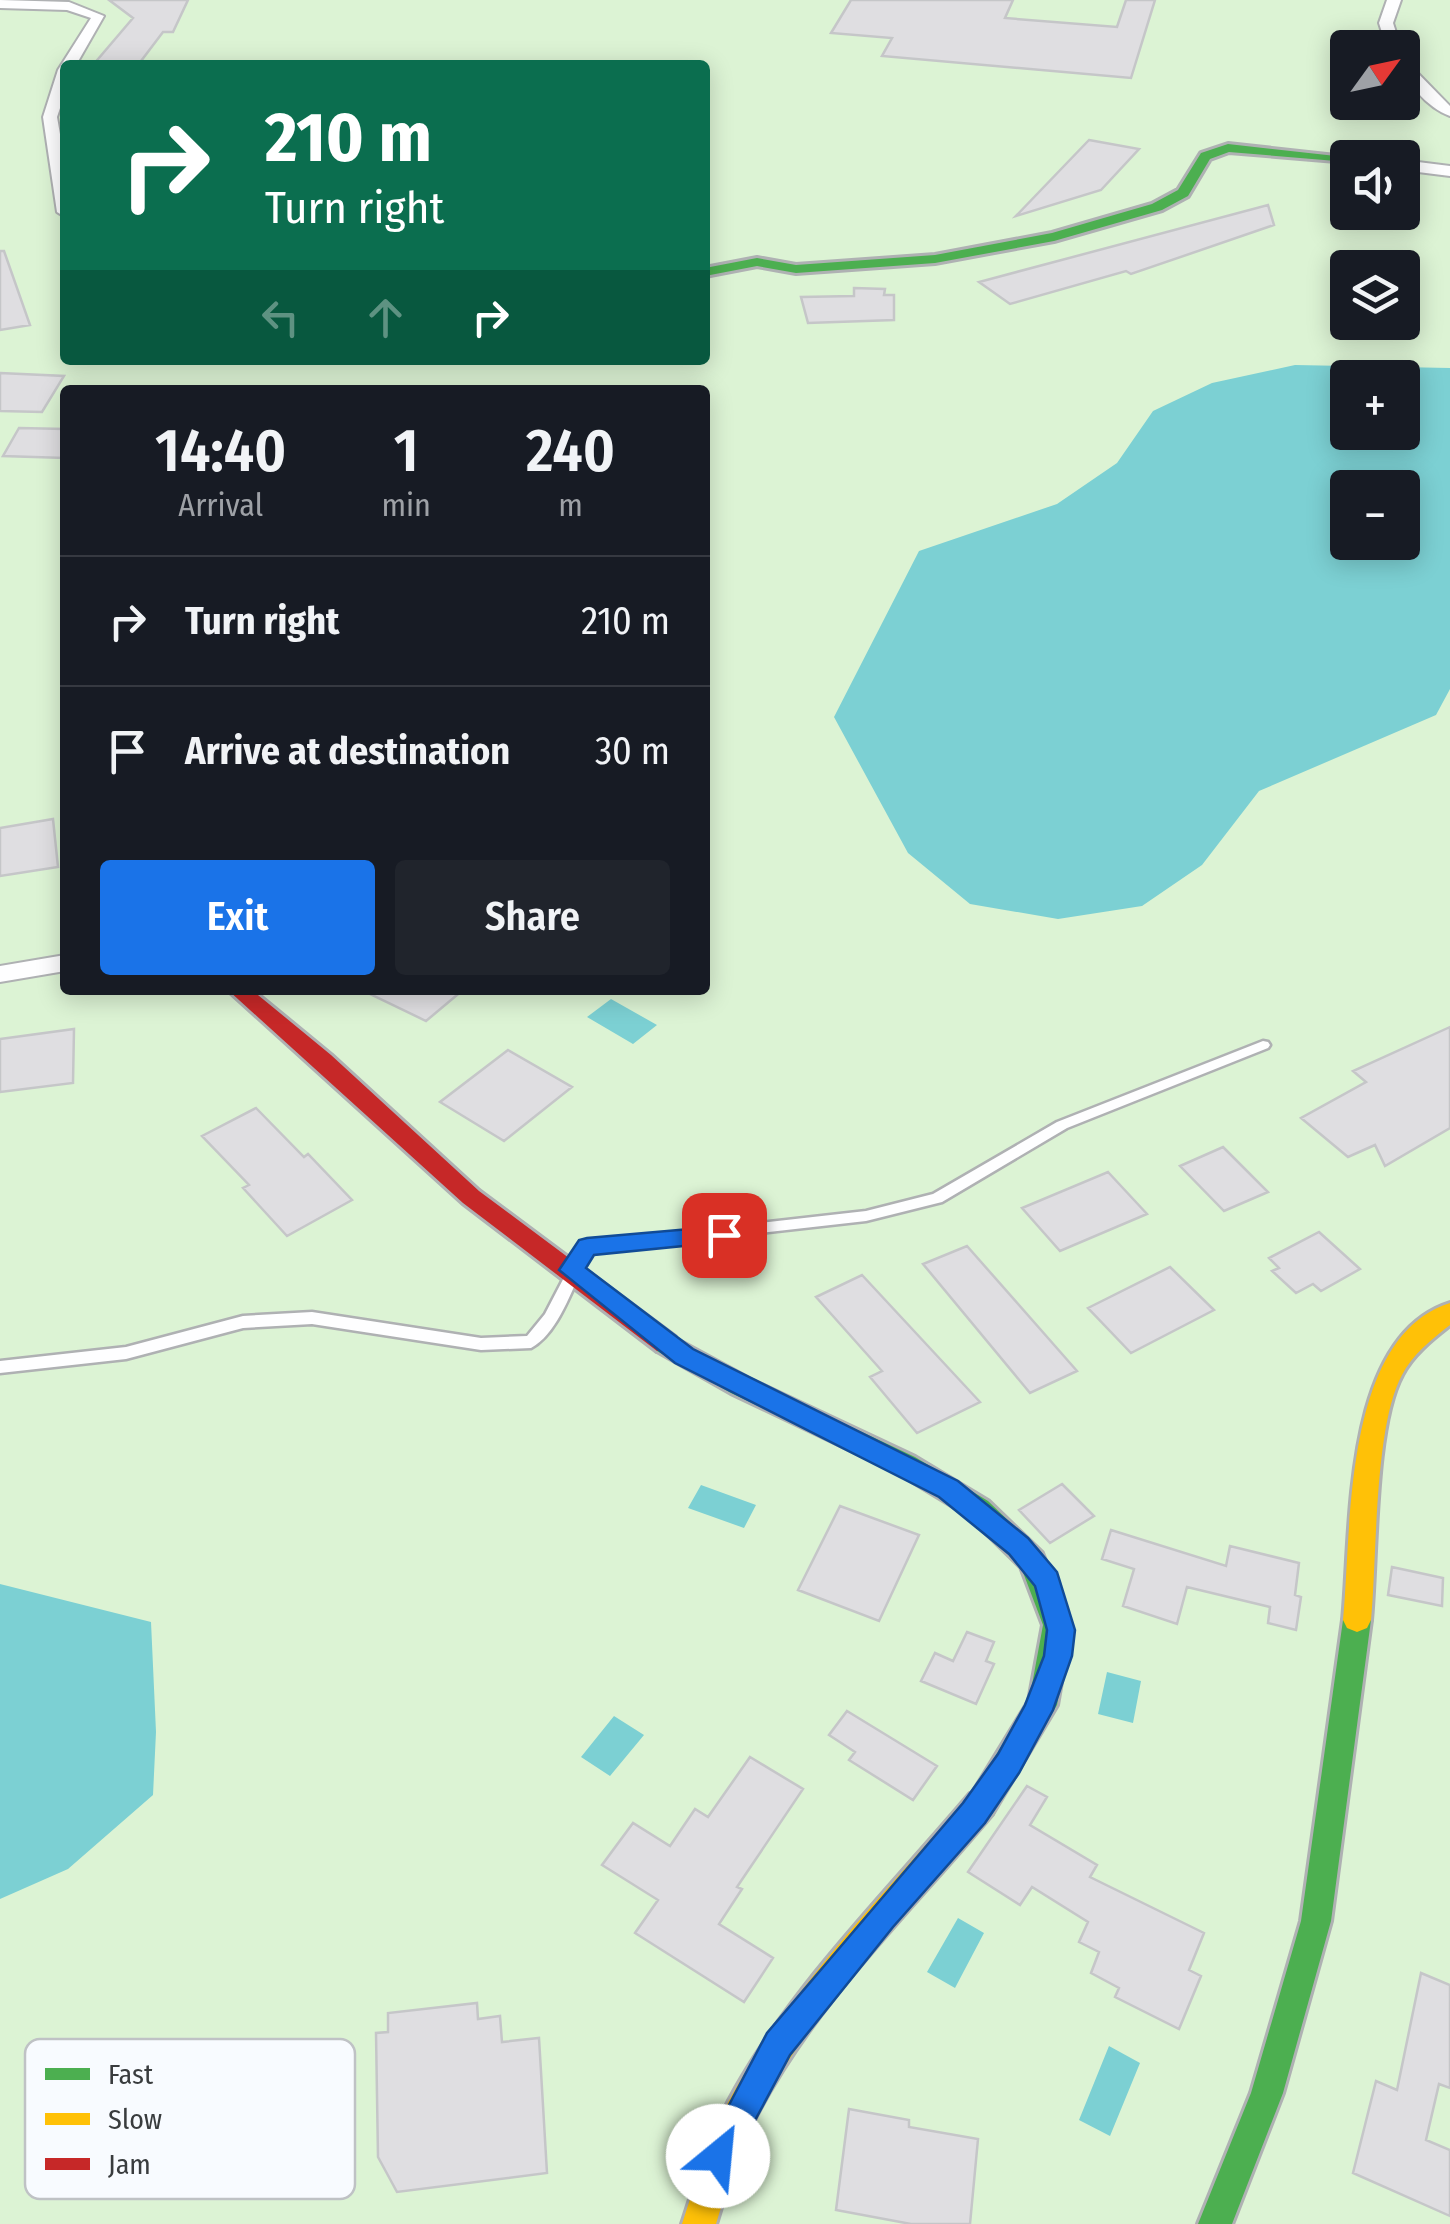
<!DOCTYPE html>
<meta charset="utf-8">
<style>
:root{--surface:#171b24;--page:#20242c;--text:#f1f3f6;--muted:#9ea1a6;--line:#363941;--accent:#1a73e8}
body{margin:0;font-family:"Fira Sans Condensed",sans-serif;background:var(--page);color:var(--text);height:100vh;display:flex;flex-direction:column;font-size:38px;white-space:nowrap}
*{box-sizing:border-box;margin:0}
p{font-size:32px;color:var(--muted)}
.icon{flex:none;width:55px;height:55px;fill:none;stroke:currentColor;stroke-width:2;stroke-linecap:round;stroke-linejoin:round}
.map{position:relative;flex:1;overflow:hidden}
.sheet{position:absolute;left:60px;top:385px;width:650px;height:610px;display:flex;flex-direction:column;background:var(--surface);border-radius:10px;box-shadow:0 5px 25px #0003}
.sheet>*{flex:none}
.banner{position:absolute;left:60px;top:60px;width:650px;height:305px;border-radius:10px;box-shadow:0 5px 25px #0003;background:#0b6e4f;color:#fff;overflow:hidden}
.needle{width:65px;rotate:57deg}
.tools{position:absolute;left:1330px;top:30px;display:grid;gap:20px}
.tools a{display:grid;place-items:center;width:90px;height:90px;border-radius:10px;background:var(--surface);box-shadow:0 5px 25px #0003;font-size:50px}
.pin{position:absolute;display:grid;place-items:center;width:85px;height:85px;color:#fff;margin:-42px;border-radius:20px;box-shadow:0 5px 15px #0006}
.me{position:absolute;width:110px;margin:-55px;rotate:28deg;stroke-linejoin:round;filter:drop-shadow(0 0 8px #0008)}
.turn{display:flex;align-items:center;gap:35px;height:210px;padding:0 40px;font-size:45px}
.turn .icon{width:130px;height:130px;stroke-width:2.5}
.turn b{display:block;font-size:70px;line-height:85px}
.lanes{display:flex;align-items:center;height:95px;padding:0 40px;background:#0003;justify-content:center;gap:50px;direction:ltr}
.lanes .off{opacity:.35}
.eta{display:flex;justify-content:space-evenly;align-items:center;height:170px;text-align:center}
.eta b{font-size:60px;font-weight:600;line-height:70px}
.action{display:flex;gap:20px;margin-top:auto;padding:20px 40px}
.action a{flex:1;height:115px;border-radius:10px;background:var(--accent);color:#fff;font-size:40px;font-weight:600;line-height:115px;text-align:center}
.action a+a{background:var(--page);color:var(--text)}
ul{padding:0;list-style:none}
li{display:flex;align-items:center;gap:30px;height:130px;padding:0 40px;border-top:2px solid var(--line)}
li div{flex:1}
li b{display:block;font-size:38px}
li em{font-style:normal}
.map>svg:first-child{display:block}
</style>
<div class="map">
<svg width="1450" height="2224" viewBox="0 0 1450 2224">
<rect width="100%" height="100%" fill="#f9fbfe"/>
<path fill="#dcf3d4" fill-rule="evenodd" d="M 0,0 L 1450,0 L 1450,2224 L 0,2224 ZM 1348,48 L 1402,48 L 1402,102 L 1348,102 ZM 65,65 L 705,65 L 705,360 L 65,360 ZM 1348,158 L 1402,158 L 1402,212 L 1348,212 ZM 1348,268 L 1402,268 L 1402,322 L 1348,322 ZM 1348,378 L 1402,378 L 1402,432 L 1348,432 ZM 65,390 L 705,390 L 705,990 L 65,990 ZM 1348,488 L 1402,488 L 1402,542 L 1348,542 Z"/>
<path fill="#7cd0d3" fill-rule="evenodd" d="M 1295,365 L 1450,368 L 1450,689 L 1436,715 L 1259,791 L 1202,865 L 1142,906 L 1058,919 L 970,904 L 908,853 L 834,717 L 919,551 L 1057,504 L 1117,463 L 1153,411 L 1212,383 ZM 1348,378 L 1402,378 L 1402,432 L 1348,432 ZM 1348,488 L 1402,488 L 1402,542 L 1348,542 Z
M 611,999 L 657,1025 L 633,1044 L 587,1017 Z
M 701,1485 L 756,1505 L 744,1528 L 688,1508 Z
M 0,1584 L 151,1622 L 156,1732 L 153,1795 L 68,1869 L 0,1899 Z
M 1107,1672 L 1141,1681 L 1133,1723 L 1098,1714 Z
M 614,1716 L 644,1735 L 610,1776 L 581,1757 Z
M 958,1918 L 984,1933 L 955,1988 L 927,1972 Z
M 1109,2046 L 1140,2063 L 1110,2136 L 1079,2120 Z"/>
<path fill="#dfdee1" stroke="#c5c6c8" stroke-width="2.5" d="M 109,0 L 188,0 L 173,32 L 163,32 L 138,65 L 93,65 L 133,18 Z
M 851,0 L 1013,0 L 1005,18 L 1117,27 L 1126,0 L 1155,0 L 1131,78 L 882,56 L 892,38 L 831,33 Z
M 1089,140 L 1139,149 L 1101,190 L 1016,216 Z
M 1268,205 L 1274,225 L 1131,274 L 1126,271 L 1010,304 L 979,282 Z
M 0,251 L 4,251 L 30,325 L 0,330 Z
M 854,288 L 885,289 L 884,295 L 894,295 L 894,320 L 808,323 L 801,297 L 854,296 Z
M 0,373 L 64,376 L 42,412 L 0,411 Z
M 19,428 L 65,429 L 65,458 L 3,456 Z
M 53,819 L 58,867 L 0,876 L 0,828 Z
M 362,990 L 463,990 L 426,1021 Z
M 1450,1027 L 1450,1128 L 1385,1166 L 1375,1145 L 1348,1157 L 1301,1118 L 1366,1082 L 1353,1071 Z
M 74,1029 L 73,1083 L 0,1092 L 0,1039 Z
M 508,1050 L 572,1087 L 504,1141 L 440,1102 Z
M 256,1108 L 304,1157 L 308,1154 L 352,1200 L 287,1236 L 243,1188 L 249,1185 L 202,1136 Z
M 1223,1147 L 1268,1192 L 1224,1211 L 1180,1166 Z
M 1108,1172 L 1147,1214 L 1060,1251 L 1022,1208 Z
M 1319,1232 L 1360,1269 L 1321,1291 L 1313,1284 L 1296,1293 L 1272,1271 L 1279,1268 L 1269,1258 Z
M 967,1246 L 1048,1338 L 1077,1371 L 1030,1393 L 923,1264 Z
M 1170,1267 L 1214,1310 L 1131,1353 L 1088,1308 Z
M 862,1275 L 980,1402 L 917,1433 L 870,1377 L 882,1371 L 816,1297 Z
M 1062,1484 L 1094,1516 L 1050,1543 L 1019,1510 Z
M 840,1506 L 919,1535 L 879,1621 L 798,1590 Z
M 1111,1530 L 1226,1566 L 1230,1546 L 1299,1563 L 1295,1595 L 1301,1597 L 1296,1630 L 1268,1623 L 1270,1607 L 1187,1587 L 1177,1624 L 1123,1606 L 1134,1569 L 1102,1559 Z
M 1392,1567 L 1443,1578 L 1442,1606 L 1388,1595 Z
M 967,1632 L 994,1642 L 986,1661 L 994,1664 L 976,1704 L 921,1681 L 935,1653 L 953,1661 Z
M 847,1711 L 937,1766 L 913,1800 L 849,1760 L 855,1752 L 829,1735 Z
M 750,1757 L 803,1789 L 737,1887 L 742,1889 L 719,1924 L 773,1958 L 744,2002 L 635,1933 L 658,1900 L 602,1865 L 633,1823 L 670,1846 L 695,1809 L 708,1817 Z
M 1027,1786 L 1047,1797 L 1030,1825 L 1097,1865 L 1090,1877 L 1204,1933 L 1189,1970 L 1201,1976 L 1179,2029 L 1115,1997 L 1119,1988 L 1091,1973 L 1099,1952 L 1079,1942 L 1088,1922 L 1032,1887 L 1020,1905 L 968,1872 Z
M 1421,1973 L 1450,1985 L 1450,2088 L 1439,2084 L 1426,2140 L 1450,2150 L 1450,2216 L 1353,2173 L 1376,2081 L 1397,2090 Z
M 477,2003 L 478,2019 L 500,2016 L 502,2042 L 539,2038 L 547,2173 L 397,2192 L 378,2157 L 376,2033 L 388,2032 L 388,2013 Z
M 849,2109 L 909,2120 L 909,2127 L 978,2139 L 970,2224 L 911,2224 L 836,2210 Z"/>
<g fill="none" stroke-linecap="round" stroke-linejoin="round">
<g stroke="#afb1b3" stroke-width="5">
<path id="lane" d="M 1263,1041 L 1268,1042 L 1270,1045 L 1268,1048 L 1067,1128 L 942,1202 L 866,1221 L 591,1252 C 574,1280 561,1332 531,1348 L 481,1350 L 312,1324 L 243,1328 L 126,1359 L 0,1373 L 0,1361 L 126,1347 L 243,1316 L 312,1312 L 481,1338 L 527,1336 L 545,1314 L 582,1243 L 866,1211 L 933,1194 L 1057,1122 Z"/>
</g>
<g stroke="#afb1b3" stroke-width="4">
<path id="street" d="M 0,0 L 69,2 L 104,16 L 76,65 L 65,65 L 65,93 L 57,117 L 65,163 L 65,217 L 57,212 L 43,117 L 58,70 L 91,18 L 67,10 L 0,8 Z
M 1387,0 L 1401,0 L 1393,23 L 1401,48 L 1387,48 L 1379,23 Z
M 1402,57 L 1450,106 L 1450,116 C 1428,108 1402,81 1402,57 Z
M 1402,160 L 1450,166 L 1450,176 L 1402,170 Z
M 65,955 L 65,971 L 0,982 L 0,966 Z"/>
</g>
<g stroke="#afb1b3" stroke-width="6">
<path id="fast" d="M 1228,144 L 1354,158 L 1348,158 L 1348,162 L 1229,152 L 1210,159 L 1188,196 L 1162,210 L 1054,241 L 935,263 L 796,273 L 757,266 L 705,276 L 705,268 L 757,258 L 796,265 L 935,255 L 1052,233 L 1152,204 L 1178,190 L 1201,153 Z
M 666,1334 L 749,1379 L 915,1457 L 988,1501 L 1042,1553 L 1071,1625 L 1057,1705 L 992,1814 L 981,1818 L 970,1814 L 966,1804 L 1029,1701 L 1043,1625 L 1021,1567 L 969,1516 L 897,1472 L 731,1393 L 657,1351 L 654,1344 L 657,1337 Z
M 1357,1608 L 1367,1612 L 1371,1620 L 1331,1921 L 1283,2093 L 1232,2224 L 1198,2224 L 1251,2093 L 1301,1921 L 1343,1620 L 1347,1612 Z"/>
</g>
<g stroke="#afb1b3" stroke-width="6">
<path id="slow" d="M 1450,1303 L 1450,1325 C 1432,1339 1412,1355 1402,1375 C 1374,1426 1377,1558 1371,1620 L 1367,1628 L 1357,1632 L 1347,1628 L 1343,1620 C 1352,1530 1342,1337 1450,1303 Z
M 981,1790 L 992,1794 L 996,1804 L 992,1814 C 911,1911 814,2003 756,2116 C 739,2151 727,2187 716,2224 L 682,2224 C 697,2178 711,2131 736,2088 C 798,1979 889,1890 970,1794 Z"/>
</g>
<g stroke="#afb1b3" stroke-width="6">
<path id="jam" d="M 228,990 L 252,990 L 331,1055 L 479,1191 L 675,1337 L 678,1344 L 675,1351 L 657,1351 L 463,1203 Z"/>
</g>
<use href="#lane" fill="#fefeff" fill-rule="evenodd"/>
<use href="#street" fill="#fefeff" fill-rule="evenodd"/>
<use href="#fast" fill="#4caf50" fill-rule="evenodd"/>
<use href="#slow" fill="#ffc107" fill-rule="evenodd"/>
<use href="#jam" fill="#c62828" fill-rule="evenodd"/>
</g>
<path fill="#1a73e8" stroke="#114b97" stroke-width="2.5" d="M 724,1226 L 737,1235 L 733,1241 L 594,1255 L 586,1268 L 693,1349 L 958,1481 L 1028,1538 L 1057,1572 L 1075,1630 L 1072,1656 L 1053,1710 L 1019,1773 L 985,1823 L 893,1927 L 790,2055 L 730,2167 L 718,2172 L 707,2167 L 702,2156 L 767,2033 L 963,1803 L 998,1754 L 1025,1705 L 1044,1656 L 1047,1630 L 1035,1586 L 1009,1554 L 939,1497 L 675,1363 L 559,1270 L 579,1240 L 587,1238 Z"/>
<rect x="25" y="2039" width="330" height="160" rx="15" fill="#f8fbff" stroke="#bfc2c5" stroke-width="2.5"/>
<rect x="45" y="2068" width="45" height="12" fill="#4caf50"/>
<rect x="45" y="2113" width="45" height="12" fill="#ffc107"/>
<rect x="45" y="2158" width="45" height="12" fill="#c62828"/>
<g font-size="28" fill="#393c3e">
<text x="108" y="2084">Fast</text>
<text x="108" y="2129">Slow</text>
<text x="108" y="2174">Jam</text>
</g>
</svg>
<div class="tools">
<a><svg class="needle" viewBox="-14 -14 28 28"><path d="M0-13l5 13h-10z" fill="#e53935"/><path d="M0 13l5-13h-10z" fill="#9ea1a6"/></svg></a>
<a><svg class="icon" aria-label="sound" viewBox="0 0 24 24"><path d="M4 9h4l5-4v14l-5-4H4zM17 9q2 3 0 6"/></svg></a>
<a><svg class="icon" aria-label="layers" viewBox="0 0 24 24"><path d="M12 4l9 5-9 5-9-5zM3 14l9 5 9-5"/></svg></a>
<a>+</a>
<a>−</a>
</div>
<div class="pin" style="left:724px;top:1235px;background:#d93025"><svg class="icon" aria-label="arrive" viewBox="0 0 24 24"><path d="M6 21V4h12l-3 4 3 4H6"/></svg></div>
<svg class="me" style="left:718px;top:2156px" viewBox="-20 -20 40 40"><circle r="19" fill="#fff"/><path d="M0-13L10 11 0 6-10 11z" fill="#1a73e8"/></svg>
<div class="banner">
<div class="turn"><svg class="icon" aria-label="right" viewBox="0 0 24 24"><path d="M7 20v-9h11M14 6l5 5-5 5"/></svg><div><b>210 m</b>Turn right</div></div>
<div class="lanes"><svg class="icon off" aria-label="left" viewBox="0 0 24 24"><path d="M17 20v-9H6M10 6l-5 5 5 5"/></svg><svg class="icon off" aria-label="ahead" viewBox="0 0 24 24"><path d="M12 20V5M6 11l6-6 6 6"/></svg><svg class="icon" aria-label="right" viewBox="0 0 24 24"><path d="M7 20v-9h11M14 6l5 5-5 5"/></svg></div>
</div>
<section class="sheet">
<div class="eta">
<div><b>14:40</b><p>Arrival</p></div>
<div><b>1</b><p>min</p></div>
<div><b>240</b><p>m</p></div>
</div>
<ul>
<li><svg class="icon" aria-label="right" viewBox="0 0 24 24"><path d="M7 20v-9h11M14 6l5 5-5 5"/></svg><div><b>Turn right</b></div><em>210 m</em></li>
<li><svg class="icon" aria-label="arrive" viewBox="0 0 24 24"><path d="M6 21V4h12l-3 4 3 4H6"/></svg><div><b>Arrive at destination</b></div><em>30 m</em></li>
</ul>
<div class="action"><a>Exit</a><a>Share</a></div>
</section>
</div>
